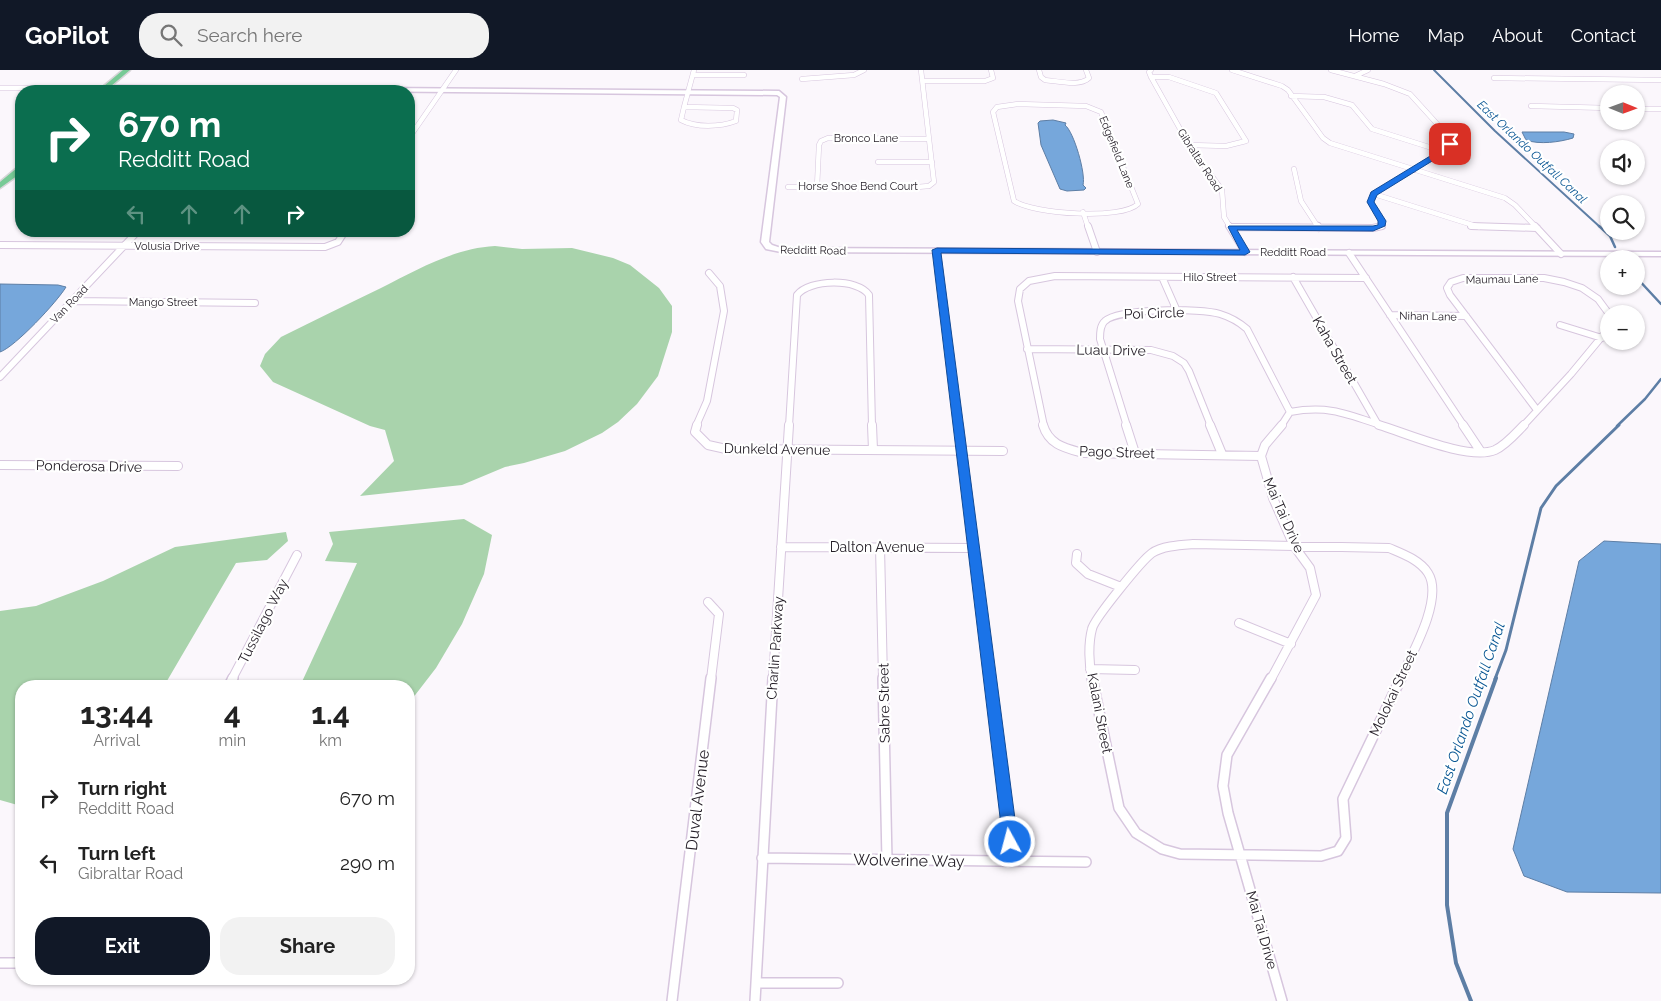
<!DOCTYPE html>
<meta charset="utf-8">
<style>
:root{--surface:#fff;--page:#f2f2f2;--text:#222;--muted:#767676;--accent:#111827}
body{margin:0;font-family:Raleway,sans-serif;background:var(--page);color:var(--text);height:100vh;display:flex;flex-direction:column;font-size:19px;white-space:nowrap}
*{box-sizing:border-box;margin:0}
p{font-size:16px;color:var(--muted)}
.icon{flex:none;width:28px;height:28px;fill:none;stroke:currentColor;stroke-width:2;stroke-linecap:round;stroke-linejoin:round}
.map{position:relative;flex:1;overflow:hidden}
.drawer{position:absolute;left:15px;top:610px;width:400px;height:305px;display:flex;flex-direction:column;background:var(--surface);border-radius:20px;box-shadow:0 1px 4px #0004}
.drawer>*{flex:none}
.top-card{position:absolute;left:15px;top:15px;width:400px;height:152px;border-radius:20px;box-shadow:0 1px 4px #0004;background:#0b6e4f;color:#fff;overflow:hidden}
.needle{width:32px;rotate:91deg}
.fabs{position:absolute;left:1600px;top:15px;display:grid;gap:10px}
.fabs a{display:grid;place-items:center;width:45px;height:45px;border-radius:50%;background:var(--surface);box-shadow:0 1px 4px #0004;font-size:25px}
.pin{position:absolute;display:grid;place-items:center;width:42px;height:42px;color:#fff;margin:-21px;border-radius:10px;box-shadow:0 2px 8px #0006}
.me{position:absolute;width:55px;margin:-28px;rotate:353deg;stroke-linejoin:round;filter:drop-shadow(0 0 4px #0008)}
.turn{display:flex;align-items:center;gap:18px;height:105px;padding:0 20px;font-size:22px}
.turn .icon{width:65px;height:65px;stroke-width:2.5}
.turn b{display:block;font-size:35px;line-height:42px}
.lanes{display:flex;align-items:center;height:48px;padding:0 20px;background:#0003;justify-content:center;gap:25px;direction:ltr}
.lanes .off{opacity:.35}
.eta{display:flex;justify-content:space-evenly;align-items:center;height:85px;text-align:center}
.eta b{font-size:30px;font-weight:700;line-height:35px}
.cta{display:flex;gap:10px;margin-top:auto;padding:10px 20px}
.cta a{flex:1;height:58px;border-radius:20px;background:var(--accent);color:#fff;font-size:20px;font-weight:700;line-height:58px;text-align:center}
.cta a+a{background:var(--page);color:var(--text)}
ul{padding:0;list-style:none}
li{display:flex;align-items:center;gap:15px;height:65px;padding:0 20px}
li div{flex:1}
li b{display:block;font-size:19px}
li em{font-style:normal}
header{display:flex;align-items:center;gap:30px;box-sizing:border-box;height:70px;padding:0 25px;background:var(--accent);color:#fff}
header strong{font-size:24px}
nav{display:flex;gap:28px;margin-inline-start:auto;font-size:18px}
.search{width:350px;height:45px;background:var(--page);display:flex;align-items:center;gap:12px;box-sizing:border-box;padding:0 18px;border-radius:20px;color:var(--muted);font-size:19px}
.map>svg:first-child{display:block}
</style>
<header>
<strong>GoPilot</strong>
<div class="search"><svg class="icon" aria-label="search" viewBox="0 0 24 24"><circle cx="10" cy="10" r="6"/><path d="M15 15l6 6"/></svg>Search here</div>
<nav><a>Home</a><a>Map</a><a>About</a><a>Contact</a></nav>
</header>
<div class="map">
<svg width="1661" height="931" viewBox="0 0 1661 931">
<rect width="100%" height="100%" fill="#fbf7fc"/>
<path fill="#a9d3ac" d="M 495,176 L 522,179 L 572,178 L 613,188 L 630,195 L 659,218 L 672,236 L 672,262 L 658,306 L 637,334 L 618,352 L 602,363 L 565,381 L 524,393 L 505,397 L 462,415 L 360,426 L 394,391 L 385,360 L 370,356 L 273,312 L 260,296 L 265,284 L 281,267 C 314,251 347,234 381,218 C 417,200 454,178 495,176 Z
M 464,449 L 492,465 L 484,504 L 462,554 L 436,598 L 409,633 L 409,616 L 300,616 L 357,493 L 325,491 L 333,474 L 329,462 Z
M 286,462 L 288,471 L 267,490 L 236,493 L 164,616 L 21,616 L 21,736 L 0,730 L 0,541 L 36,536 L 103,511 L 175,477 Z"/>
<path fill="#76a7db" stroke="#5d7ea5" d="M 1053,50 L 1066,53 L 1065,55 C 1074,62 1086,104 1083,115 L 1086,118 L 1084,120 L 1067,121 L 1060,119 L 1041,75 L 1038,53 L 1040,51 Z
M 1522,62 L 1564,62 L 1574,64 L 1573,68 C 1560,72 1539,75 1526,70 Z
M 0,214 L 58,215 L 66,217 C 57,232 15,277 0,282 Z
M 1604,471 L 1661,474 L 1661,823 L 1567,822 L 1524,806 L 1513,779 L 1579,491 Z"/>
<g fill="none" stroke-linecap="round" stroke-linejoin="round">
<path stroke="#5d7ea5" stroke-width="2" d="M 1434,0 L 1495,61 L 1600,157"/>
<path stroke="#5d7ea5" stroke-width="2.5" d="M 1599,156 L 1610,166 L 1615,177
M 1636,207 L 1661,234
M 1617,356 L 1645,329 L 1661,309"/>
<path stroke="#5d7ea5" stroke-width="3" d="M 1495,609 L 1506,580 L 1541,438 L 1556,416 L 1619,355"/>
<path stroke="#5d7ea5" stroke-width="4" d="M 1471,931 L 1456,893 L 1447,835 L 1447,743 L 1496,608"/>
<g stroke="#d7c6de" stroke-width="5.5">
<path id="street-far3" d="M 1039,0 L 1041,7 L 1045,10 C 1057,11 1080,17 1089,8 L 1086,0
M 1151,0 L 1149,2 L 1151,7 L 1189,75 L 1222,120 L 1224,147 L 1230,157
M 1232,0 L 1282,16 L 1288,20 L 1323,68 L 1330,73 L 1505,128 L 1515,135 L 1536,157
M 1331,0 L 1384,14 L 1410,24 L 1449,67 L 1448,78 L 1374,124 L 1371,132 L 1382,151 L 1381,157
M 693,5 L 744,5
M 1355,6 L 1368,0
M 1151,7 L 1169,7 L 1216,23 L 1246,71 L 1226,76 L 1189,75
M 1494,8 L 1661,10
M 802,9 L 854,5 L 864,0
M 923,11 L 985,11 L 993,8 L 991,0
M 0,18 L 105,18
M 1291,26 L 1324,27 L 1352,35 L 1372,59 L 1467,89
M 1018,34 L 1086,36 L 1101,42 L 1138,134 C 1122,150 1033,144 1014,131 L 993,42 L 997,37 Z
M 1531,36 L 1609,38
M 684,37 L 733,38 L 737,40 L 736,51 C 720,57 696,58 681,50 Z
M 684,37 L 694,0
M 1636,39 L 1661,39
M 409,68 L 456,0
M 878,92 L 932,92
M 1294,99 L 1301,131 L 1318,157
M 788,117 L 917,117 L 929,116 L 934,112 L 921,0
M 817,117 L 819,75 L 821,71 L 828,68 L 929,69
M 1374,124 L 1479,157
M 1083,142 L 1088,157
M 1232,157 L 1242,157"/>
</g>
<g stroke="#d7c6de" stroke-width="8">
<path id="street-far2" d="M 1088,156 L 1097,182
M 1229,156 L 1245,182
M 1318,156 L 1319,158
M 1471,156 L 1537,158
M 1535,156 L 1561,184
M 1232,157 L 1373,158 L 1382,156
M 0,175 L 325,177 L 338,172 L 345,161
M 937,181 L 959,356
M 1349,183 L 1464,356
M 1162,207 L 1177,241
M 1293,207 L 1377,353
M 72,231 L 255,233
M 1390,245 L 1466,246
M 1560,255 L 1602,268
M 1027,279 L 1151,280 L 1173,286 L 1184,293 L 1189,301 L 1211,356
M 0,307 L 138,161
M 1537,340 L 1450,225 L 1447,218 L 1451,212 L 1463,208 L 1544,208 L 1564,212 L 1582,218 L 1598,229 L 1609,244
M 696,356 L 707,331 L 724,241 L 720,216 L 709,203
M 789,356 L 797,225 C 809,209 858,208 869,225 L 872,356
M 1044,356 L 1018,231 L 1020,219 L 1029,211 L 1055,206 L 1366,208
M 1127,356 L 1100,269 C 1100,263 1100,255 1105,251 C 1119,238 1201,238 1220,244 C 1230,247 1239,252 1247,259 L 1290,342
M 1281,356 L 1290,342 C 1329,335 1347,344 1383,356
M 1523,356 L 1571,304 L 1609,258"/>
</g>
<g stroke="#d7c6de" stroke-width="10">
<path id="street-far1" d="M 697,355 L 695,362 L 708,375 L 726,379 L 1003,381
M 872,355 L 873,380
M 959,355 L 990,609
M 1043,355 C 1049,375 1065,378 1083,383 L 1261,386
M 1126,355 L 1135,383
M 1210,355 L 1222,384
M 1379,355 C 1406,363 1469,391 1495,380 C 1506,375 1516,363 1524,355
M 1463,355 L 1481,382
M 0,395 L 178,396
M 781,477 L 974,478
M 880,477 L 883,609
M 1077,484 L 1076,493 L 1088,504 L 1121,517
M 708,532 L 719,544 L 711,609
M 1239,553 L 1291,574
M 1090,599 L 1135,600
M 232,609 L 297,485
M 773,609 L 789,355
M 1092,609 C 1089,595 1088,574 1092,559 C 1094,549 1142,490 1152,483 C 1162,476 1180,475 1193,474 L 1389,478 C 1403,484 1420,490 1428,503 C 1444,528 1412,584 1400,609
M 1271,609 L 1316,525 L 1310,498 L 1294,476 L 1273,428 L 1261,386 L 1265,375 L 1282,355"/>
</g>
<g stroke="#d7c6de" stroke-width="12">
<path id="street" d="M 883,608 L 887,790
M 990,608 L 1013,791
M 1092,608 L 1119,738 L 1136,763 L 1162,779 L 1180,784 L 1321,786 L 1338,781 L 1346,768 L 1343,729 L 1401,608
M 1271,608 L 1227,685 L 1223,716 L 1228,743 L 1282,931
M 229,616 L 233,608
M 762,788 L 1086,792
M 0,893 L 21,893
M 756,913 L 838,913
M 672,931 L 711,608
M 755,931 L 773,608"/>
</g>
<g stroke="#d7c6de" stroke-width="3">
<path id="secondary" d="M 105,16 L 779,21 L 786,27 L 769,172 L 772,175 L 781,178 L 1661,182 L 1661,186 L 781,182 L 766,179 L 761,172 L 780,27 L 777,25 L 103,19 L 102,18 Z"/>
</g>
<g stroke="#d7d6d8" stroke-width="3">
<path id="primary" d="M 123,0 L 130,0 L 105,21 L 98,21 Z
M 18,97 L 21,97 L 21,103 L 0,118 L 0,112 Z"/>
</g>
<use href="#street-far3" stroke="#fff" stroke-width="4.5"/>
<use href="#street-far2" stroke="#fff" stroke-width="6"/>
<use href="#street-far1" stroke="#fff" stroke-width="8"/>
<use href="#street" stroke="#fff" stroke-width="9"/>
<use href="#secondary" fill="#fff" fill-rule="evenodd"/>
<use href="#primary" fill="#78ca96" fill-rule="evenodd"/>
</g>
<path fill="#1a73e8" stroke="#114b97" d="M 1447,72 L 1453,74 L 1450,80 L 1377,125 L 1374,132 L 1386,151 L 1385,156 L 1373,161 L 1237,160 L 1250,182 L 1245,185 L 941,183 L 1018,772 L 1016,776 L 1010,778 L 1005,776 L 1003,772 L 932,180 L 937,178 L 1240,180 L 1228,157 L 1229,156 L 1373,156 L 1378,155 L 1378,151 L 1367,132 L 1371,122 L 1445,77 Z"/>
<g text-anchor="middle" stroke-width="4.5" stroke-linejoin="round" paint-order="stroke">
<g font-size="11" fill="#231d26" stroke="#fff">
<text x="866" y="72">Bronco Lane</text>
<text transform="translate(1117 82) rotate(68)" y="4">Edgefield Lane</text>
<text transform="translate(1200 90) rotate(57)" y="4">Gibraltar Road</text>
<text x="858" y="120">Horse Shoe Bend Court</text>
<text x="167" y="180">Volusia Drive</text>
<text transform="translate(813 180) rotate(1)" y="4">Redditt Road</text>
<text x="1293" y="186">Redditt Road</text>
<text x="1210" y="211">Hilo Street</text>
<text transform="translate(1502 209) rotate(-1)" y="4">Maumau Lane</text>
<text x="163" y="236">Mango Street</text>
<text transform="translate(69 234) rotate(-46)" y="4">Van Road</text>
<text transform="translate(1428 246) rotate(1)" y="4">Nihan Lane</text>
</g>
<g font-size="12" font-style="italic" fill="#075593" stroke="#fff">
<text transform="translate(1532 82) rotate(43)" y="4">East Orlando Outfall Canal</text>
</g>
<g font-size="14" fill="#231d26" stroke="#fff">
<text transform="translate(1154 243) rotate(-2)" y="5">Poi Circle</text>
<text transform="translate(1111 280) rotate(1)" y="5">Luau Drive</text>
<text transform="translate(1335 280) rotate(60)" y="5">Kaha Street</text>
<text transform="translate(777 379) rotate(1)" y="5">Dunkeld Avenue</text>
<text transform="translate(1117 382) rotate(2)" y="5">Pago Street</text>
<text transform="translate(89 396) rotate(1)" y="5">Ponderosa Drive</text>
<text transform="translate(1284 445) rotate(66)" y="5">Mai Tai Drive</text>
<text x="877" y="482">Dalton Avenue</text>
<text transform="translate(263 551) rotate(-63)" y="5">Tussilago Way</text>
<text transform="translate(775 578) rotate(-86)" y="5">Charlin Parkway</text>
<text transform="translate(1393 623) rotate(-65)" y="5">Molokai Street</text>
<text transform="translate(884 633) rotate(-91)" y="5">Sabre Street</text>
<text transform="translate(1100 643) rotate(79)" y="5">Kalani Street</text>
<text transform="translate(1262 860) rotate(74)" y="5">Mai Tai Drive</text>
</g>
<g font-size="15" font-style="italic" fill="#075593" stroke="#fff">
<text transform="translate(1471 638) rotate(-71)" y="5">East Orlando Outfall Canal</text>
</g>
<g font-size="16" fill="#231d26" stroke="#fff">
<text transform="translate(697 730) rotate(-83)" y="6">Duval Avenue</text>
<text transform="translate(909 790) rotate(1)" y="6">Wolverine Way</text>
</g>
</g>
</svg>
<div class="fabs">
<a><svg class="needle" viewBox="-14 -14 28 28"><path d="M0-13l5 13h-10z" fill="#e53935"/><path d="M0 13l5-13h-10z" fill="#767676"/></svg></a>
<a><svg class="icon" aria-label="sound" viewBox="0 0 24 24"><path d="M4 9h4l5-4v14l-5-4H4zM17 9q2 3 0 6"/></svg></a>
<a><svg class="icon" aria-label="search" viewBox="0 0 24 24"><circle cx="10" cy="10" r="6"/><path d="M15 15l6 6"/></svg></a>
<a>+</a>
<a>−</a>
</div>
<div class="pin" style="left:1450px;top:74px;background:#d93025"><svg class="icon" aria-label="arrive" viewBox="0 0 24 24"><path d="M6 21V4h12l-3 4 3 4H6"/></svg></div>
<svg class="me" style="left:1010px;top:772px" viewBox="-20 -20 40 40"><circle r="17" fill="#1a73e8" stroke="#fff" stroke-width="3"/><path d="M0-11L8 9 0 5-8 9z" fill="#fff"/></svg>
<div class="top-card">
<div class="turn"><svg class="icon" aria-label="right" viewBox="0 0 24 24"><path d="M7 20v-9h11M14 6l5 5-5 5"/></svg><div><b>670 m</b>Redditt Road</div></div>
<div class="lanes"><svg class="icon off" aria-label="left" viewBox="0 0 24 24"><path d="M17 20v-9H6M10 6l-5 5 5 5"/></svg><svg class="icon off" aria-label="ahead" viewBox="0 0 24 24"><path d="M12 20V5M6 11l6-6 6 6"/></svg><svg class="icon off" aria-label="ahead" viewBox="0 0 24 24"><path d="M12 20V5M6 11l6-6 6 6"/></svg><svg class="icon" aria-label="right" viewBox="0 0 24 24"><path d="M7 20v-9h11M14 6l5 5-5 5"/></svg></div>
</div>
<section class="drawer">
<div class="eta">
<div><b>13:44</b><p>Arrival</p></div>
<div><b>4</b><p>min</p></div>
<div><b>1.4</b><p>km</p></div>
</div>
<ul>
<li><svg class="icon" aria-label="right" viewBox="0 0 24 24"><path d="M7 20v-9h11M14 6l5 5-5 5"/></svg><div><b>Turn right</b><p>Redditt Road</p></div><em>670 m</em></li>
<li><svg class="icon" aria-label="left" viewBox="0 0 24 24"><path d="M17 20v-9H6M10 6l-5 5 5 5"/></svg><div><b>Turn left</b><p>Gibraltar Road</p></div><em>290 m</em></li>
</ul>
<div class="cta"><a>Exit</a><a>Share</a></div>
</section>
</div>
